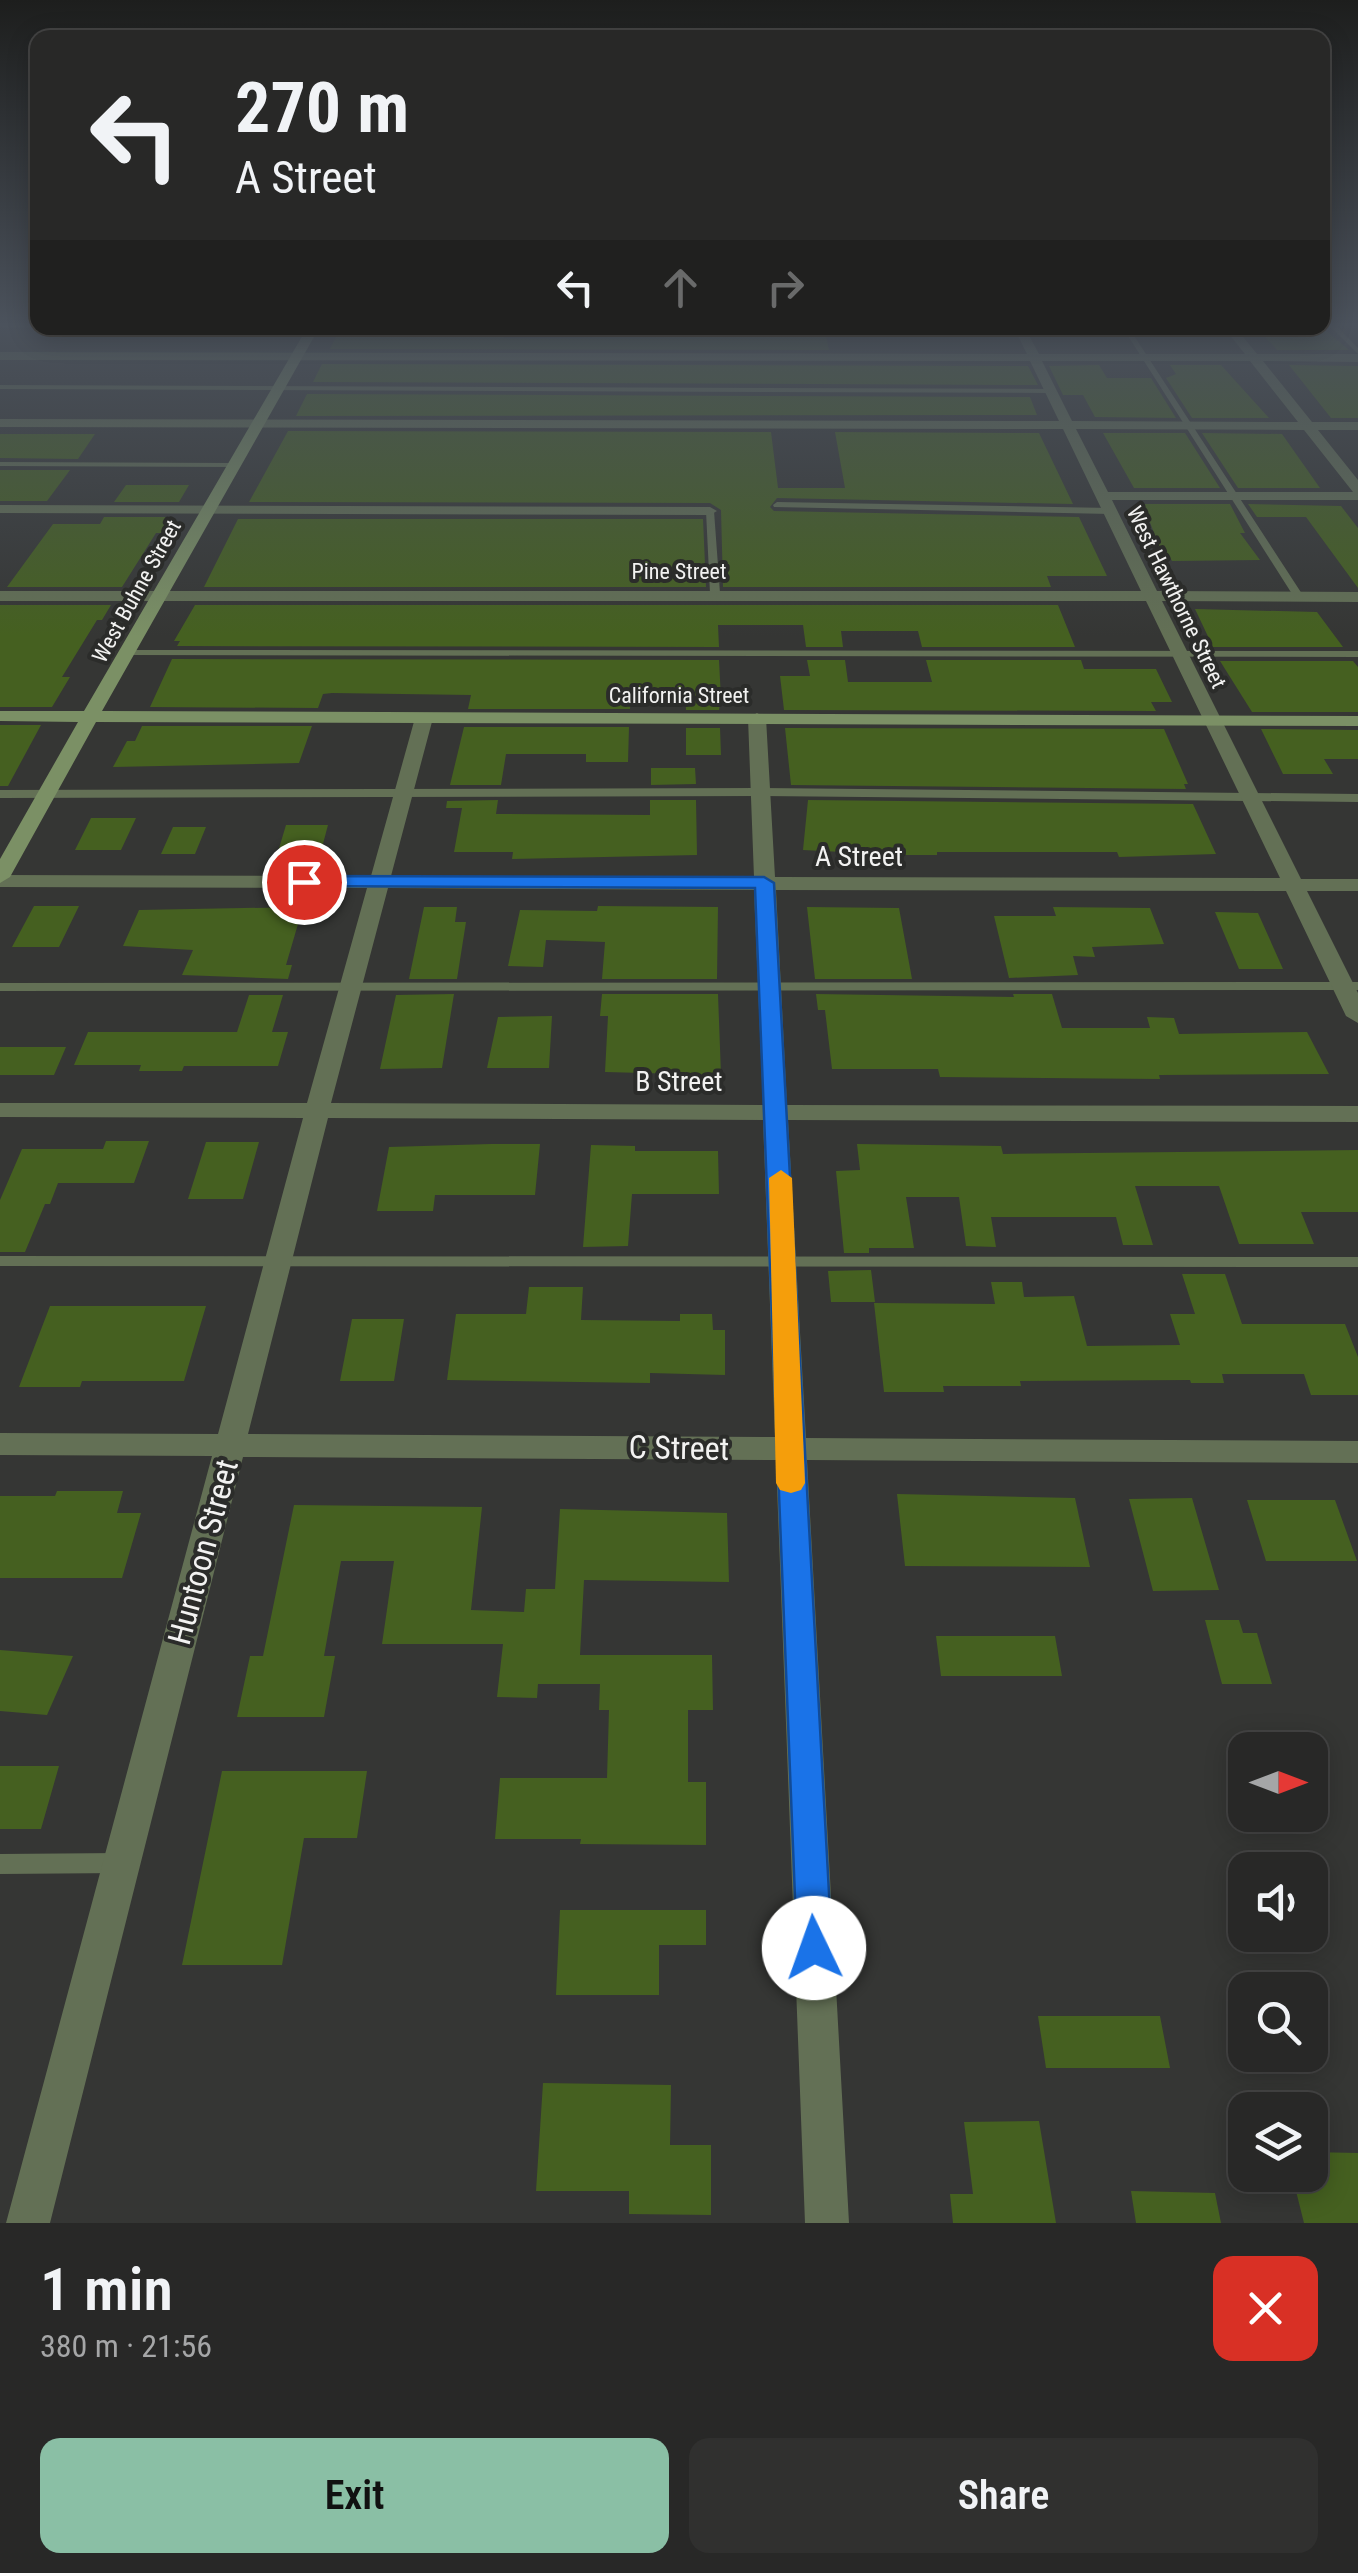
<!DOCTYPE html>
<meta charset="utf-8">
<style>
:root{--surface:#282827;--page:#30302f;--text:#f1f3f6;--muted:#a5a6a7;--line:#444;--accent:#8abfa5}
body{margin:0;font-family:"Roboto Condensed",sans-serif;background:var(--page);color:var(--text);height:100vh;display:flex;flex-direction:column;font-size:38px;white-space:nowrap}
*{box-sizing:border-box;margin:0}
p{font-size:32px;color:var(--muted)}
.icon{flex:none;width:55px;height:55px;fill:none;stroke:currentColor;stroke-width:2;stroke-linecap:round;stroke-linejoin:round}
.map{position:relative;height:2223px;overflow:hidden}
.panel{display:flex;flex-direction:column;background:var(--surface);flex:1}
.panel>*{flex:none}
.hud{position:absolute;left:30px;top:30px;width:1300px;height:305px;border-radius:20px;box-shadow:0 5px 25px #0003,0 0 0 2px var(--line);background:#282827;color:var(--text);overflow:hidden}
.needle{width:65px;rotate:90deg}
.buttons{position:absolute;left:1228px;top:1732px;display:grid;gap:20px}
.buttons a{display:grid;place-items:center;width:100px;height:100px;border-radius:20px;background:var(--surface);box-shadow:0 5px 25px #0003,0 0 0 2px var(--line);font-size:50px}
.pin{position:absolute;display:grid;place-items:center;width:85px;height:85px;color:#fff;margin:-42px;border:5px solid #fff;border-radius:50%;box-shadow:0 2px 10px #0007}
.me{position:absolute;width:110px;margin:-55px;rotate:357deg;stroke-linejoin:round;filter:drop-shadow(0 0 8px #0008)}
.turn{display:flex;align-items:center;gap:35px;height:210px;padding:0 40px;font-size:45px}
.turn .icon{width:130px;height:130px;stroke-width:2.5}
.turn b{display:block;font-size:70px;line-height:85px}
.lanes{display:flex;align-items:center;height:95px;padding:0 40px;background:#0003;justify-content:center;gap:50px;direction:ltr}
.lanes .off{opacity:.35}
.round{display:grid;place-items:center;flex:none;width:105px;height:105px;border-radius:20px;background:var(--page)}
.overview{display:flex;align-items:center;justify-content:space-between;height:170px;padding:0 40px}
h1{font-size:60px;font-weight:600;line-height:75px}
.action{display:flex;gap:20px;margin-top:auto;padding:20px 40px}
.action a{flex:1;height:115px;border-radius:20px;background:var(--accent);color:#111;font-size:40px;font-weight:600;line-height:115px;text-align:center}
.action a+a{background:var(--page);color:var(--text)}
.map>svg:first-child{display:block}
</style>
<div class="map">
<svg width="1358" height="2223" viewBox="0 0 1358 2223">
<rect width="100%" height="100%" fill="#353634"/>
<path fill="#456020" d="M 1257,328 L 1323,328 L 1349,350 L 1277,350 Z
M 340,329 L 505,334 L 504,338 L 826,336 L 829,350 L 330,349 Z
M 322,364 L 1028,366 L 1038,385 L 313,382 Z
M 1099,365 L 1107,378 L 1151,378 L 1176,418 L 1095,417 L 1083,395 L 1063,395 L 1049,366 Z
M 1170,365 L 1221,365 L 1269,418 L 1192,418 L 1166,378 L 1176,374 Z
M 1289,365 L 1358,366 L 1358,418 L 1331,418 Z
M 307,394 L 1030,397 L 1037,415 L 296,416 Z
M 288,431 L 771,432 L 778,488 L 845,488 L 835,432 L 1039,433 L 1073,504 L 777,498 L 770,507 L 774,511 L 1079,517 L 1107,576 L 1047,576 L 1051,587 L 723,587 L 721,510 L 710,503 L 249,502 Z
M 1103,433 L 1185,433 L 1220,488 L 1134,488 Z
M 1202,433 L 1282,434 L 1320,488 L 1238,488 Z
M 0,434 L 95,434 L 78,459 L 0,458 Z
M 0,470 L 70,470 L 47,501 L 0,501 Z
M 126,485 L 189,485 L 179,502 L 114,502 Z
M 1143,504 L 1230,504 L 1245,533 L 1240,533 L 1260,560 L 1172,561 L 1168,554 L 1162,554 Z
M 1248,504 L 1341,506 L 1358,528 L 1358,588 L 1306,517 L 1257,517 Z
M 104,517 L 170,517 L 161,533 L 156,533 L 122,587 L 7,587 L 53,524 L 100,524 Z
M 238,519 L 703,519 L 706,587 L 204,587 Z
M 0,605 L 111,605 L 102,620 L 97,620 L 62,677 L 70,677 L 52,707 L 0,707 Z
M 195,605 L 1058,605 L 1075,647 L 922,647 L 918,631 L 841,631 L 843,647 L 806,647 L 803,625 L 718,625 L 719,647 L 177,646 L 180,641 L 174,641 Z
M 1195,609 L 1317,612 L 1343,647 L 1213,647 Z
M 172,659 L 719,660 L 721,699 L 719,710 L 686,710 L 685,693 L 631,693 L 630,709 L 468,709 L 471,695 L 332,693 L 323,694 L 318,708 L 150,707 Z
M 807,660 L 845,660 L 848,682 L 932,682 L 926,660 L 1081,660 L 1084,669 L 1156,669 L 1172,702 L 1151,702 L 1156,711 L 784,710 L 780,676 L 810,676 Z
M 1220,661 L 1353,661 L 1358,667 L 1358,712 L 1252,712 Z
M 0,725 L 41,725 L 8,786 L 0,786 Z
M 142,726 L 312,726 L 299,763 L 113,767 L 127,741 L 135,741 Z
M 464,727 L 629,727 L 628,762 L 586,762 L 586,754 L 506,754 L 501,785 L 450,785 Z
M 686,728 L 720,728 L 721,755 L 686,755 Z
M 785,728 L 1164,729 L 1188,784 L 1184,784 L 1186,789 L 791,785 Z
M 1261,729 L 1358,730 L 1358,759 L 1324,759 L 1333,774 L 1283,774 Z
M 651,768 L 695,768 L 696,784 L 651,785 Z
M 498,800 L 496,814 L 650,815 L 650,800 L 696,800 L 697,855 L 512,859 L 513,852 L 454,852 L 462,808 L 446,808 L 447,801 Z
M 808,800 L 1193,804 L 1216,854 L 1119,857 L 1117,852 L 937,852 L 937,855 L 901,855 L 803,850 Z
M 91,818 L 136,818 L 121,850 L 75,850 Z
M 286,825 L 328,825 L 320,855 L 277,855 Z
M 173,827 L 206,827 L 195,854 L 161,854 Z
M 34,906 L 79,906 L 59,947 L 12,947 Z
M 598,906 L 718,907 L 717,979 L 602,979 L 605,942 L 546,940 L 543,967 L 508,966 L 520,910 L 597,911 Z
M 303,907 L 286,965 L 292,965 L 288,979 L 182,975 L 193,950 L 123,946 L 139,910 Z
M 424,907 L 457,907 L 455,922 L 466,922 L 457,979 L 409,979 Z
M 807,907 L 899,908 L 912,979 L 815,979 Z
M 1053,907 L 1150,908 L 1164,944 L 1092,947 L 1095,957 L 1073,956 L 1078,975 L 1009,978 L 994,916 L 1056,916 Z
M 1215,912 L 1258,913 L 1283,969 L 1239,969 Z
M 454,994 L 442,1068 L 380,1069 L 396,995 Z
M 602,994 L 718,994 L 721,1075 L 605,1072 L 608,1016 L 600,1016 Z
M 816,994 L 1014,997 L 1013,994 L 1052,994 L 1062,1028 L 1150,1028 L 1147,1017 L 1174,1018 L 1179,1034 L 1307,1032 L 1329,1074 L 1159,1075 L 1160,1079 L 940,1077 L 938,1069 L 832,1069 L 825,1010 L 818,1010 Z
M 249,995 L 283,995 L 272,1032 L 288,1032 L 278,1066 L 184,1066 L 182,1071 L 139,1071 L 141,1065 L 74,1065 L 88,1032 L 237,1032 Z
M 552,1016 L 549,1068 L 487,1068 L 498,1017 Z
M 0,1047 L 66,1047 L 54,1075 L 0,1075 Z
M 106,1141 L 149,1141 L 134,1183 L 58,1183 L 50,1204 L 45,1204 L 25,1252 L 0,1252 L 0,1200 L 22,1149 L 103,1149 Z
M 206,1142 L 259,1142 L 243,1199 L 188,1199 Z
M 491,1144 L 540,1144 L 535,1195 L 435,1195 L 433,1211 L 377,1211 L 389,1147 Z
M 857,1144 L 1001,1146 L 1003,1154 L 1358,1150 L 1358,1212 L 1301,1212 L 1314,1244 L 1239,1244 L 1219,1186 L 1135,1186 L 1153,1245 L 1123,1245 L 1116,1217 L 991,1217 L 996,1247 L 966,1246 L 959,1197 L 906,1197 L 914,1248 L 869,1248 L 869,1253 L 844,1253 L 836,1171 L 860,1170 Z
M 591,1145 L 635,1146 L 635,1151 L 718,1151 L 719,1194 L 632,1194 L 628,1246 L 583,1247 Z
M 871,1270 L 875,1302 L 831,1302 L 828,1271 Z
M 1182,1274 L 1225,1274 L 1242,1324 L 1345,1324 L 1358,1357 L 1358,1395 L 1311,1395 L 1304,1374 L 1222,1374 L 1224,1383 L 1191,1383 L 1190,1380 L 1020,1381 L 1021,1386 L 943,1386 L 944,1392 L 884,1392 L 874,1303 L 995,1304 L 991,1282 L 1022,1282 L 1024,1297 L 1074,1296 L 1087,1346 L 1180,1345 L 1170,1314 L 1195,1314 Z
M 529,1287 L 583,1287 L 581,1320 L 680,1321 L 680,1314 L 712,1314 L 713,1330 L 725,1330 L 725,1375 L 650,1373 L 650,1383 L 447,1380 L 456,1314 L 526,1314 Z
M 50,1306 L 206,1306 L 184,1381 L 82,1381 L 80,1387 L 19,1387 Z
M 352,1319 L 404,1319 L 394,1381 L 340,1381 Z
M 57,1491 L 123,1491 L 117,1513 L 141,1513 L 122,1578 L 0,1578 L 0,1496 L 55,1496 Z
M 897,1494 L 1075,1498 L 1090,1567 L 905,1566 Z
M 1192,1498 L 1219,1590 L 1153,1591 L 1129,1499 Z
M 1247,1500 L 1335,1500 L 1357,1561 L 1266,1561 Z
M 294,1505 L 482,1507 L 471,1610 L 524,1612 L 526,1589 L 555,1589 L 560,1509 L 727,1513 L 729,1582 L 584,1580 L 580,1655 L 712,1655 L 713,1710 L 688,1710 L 688,1782 L 706,1782 L 706,1845 L 580,1844 L 581,1839 L 495,1839 L 500,1778 L 607,1778 L 609,1710 L 599,1710 L 600,1684 L 538,1684 L 537,1698 L 497,1697 L 503,1644 L 382,1644 L 394,1561 L 341,1561 L 324,1656 L 335,1656 L 324,1717 L 237,1717 L 250,1656 L 263,1656 Z
M 1205,1620 L 1239,1620 L 1243,1633 L 1257,1633 L 1272,1684 L 1222,1684 Z
M 936,1636 L 1055,1636 L 1062,1676 L 941,1676 Z
M 0,1650 L 73,1656 L 47,1715 L 0,1711 Z
M 0,1766 L 59,1766 L 41,1829 L 0,1829 Z
M 222,1771 L 367,1771 L 357,1838 L 304,1838 L 282,1965 L 182,1965 Z
M 560,1910 L 706,1910 L 706,1945 L 659,1945 L 659,1995 L 556,1995 Z
M 1038,2016 L 1160,2016 L 1170,2068 L 1046,2068 Z
M 543,2083 L 671,2085 L 670,2145 L 711,2145 L 711,2215 L 629,2214 L 629,2191 L 536,2191 Z
M 1039,2121 L 1056,2223 L 953,2223 L 950,2194 L 973,2194 L 964,2122 Z
M 1310,2152 L 1358,2153 L 1358,2223 L 1304,2223 L 1292,2175 L 1310,2175 Z
M 1131,2191 L 1215,2193 L 1221,2223 L 1136,2223 Z"/>
<g fill="none" stroke-linecap="round" stroke-linejoin="round">
<path fill="#637055" fill-rule="evenodd" d="M 0,325 L 38,325 L 38,327 L 0,327 Z
M 1329,325 L 1335,325 L 1358,348 L 1358,354 Z
M 637,328 L 714,328 L 711,330 L 640,330 Z
M 1123,328 L 1129,328 L 1304,597 L 1302,599 L 1294,597 Z
M 0,385 L 1051,389 L 1055,391 L 1051,393 L 0,389 Z
M 0,462 L 231,463 L 235,465 L 231,467 L 0,466 Z
M 777,502 L 1111,508 L 1115,511 L 1111,514 L 774,507 L 773,505 Z
M 710,508 L 714,511 L 720,593 L 715,596 L 710,593 L 706,511 Z
M 128,650 L 1358,651 L 1358,657 L 124,655 L 124,651 Z
M 760,788 L 1358,794 L 1358,802 L 760,796 L 0,798 L 0,790 Z
M 1358,982 L 1358,990 L 0,991 L 0,983 Z
M 0,1256 L 1358,1257 L 1358,1267 L 0,1266 Z
M 121,1853 L 129,1856 L 132,1863 L 129,1870 L 121,1873 L 0,1874 L 0,1854 Z"/>
<path fill="#637055" fill-rule="evenodd" d="M 1014,328 L 1025,328 L 1039,354 L 1245,354 L 1224,328 L 1236,328 L 1257,354 L 1358,354 L 1358,362 L 1263,361 L 1312,422 L 1358,422 L 1358,430 L 1318,430 L 1358,480 L 1358,500 L 1112,500 L 1157,591 L 1358,592 L 1358,602 L 1162,601 L 1301,879 L 1358,879 L 1358,891 L 1307,891 L 1358,993 L 1358,1023 L 1346,1016 L 1286,891 L 776,890 L 787,1105 L 1358,1106 L 1358,1122 L 788,1120 L 806,1438 L 1358,1441 L 1358,1463 L 807,1460 L 849,2223 L 805,2223 L 776,1460 L 243,1457 L 50,2223 L 6,2223 L 212,1456 L 0,1455 L 0,1433 L 218,1434 L 303,1118 L 0,1117 L 0,1103 L 307,1103 L 367,888 L 0,887 L 0,875 L 371,876 L 415,718 L 424,713 L 433,718 L 391,876 L 754,877 L 748,718 L 757,713 L 766,718 L 775,877 L 1280,878 L 1146,601 L 0,601 L 0,591 L 1141,591 L 1063,429 L 0,427 L 0,419 L 1059,421 L 1030,361 L 0,360 L 0,352 L 1027,354 ZM 1042,361 L 1250,361 L 1298,422 L 1072,421 ZM 1076,429 L 1304,430 L 1353,492 L 1108,492 ZM 388,888 L 754,890 L 763,1105 L 331,1103 ZM 328,1118 L 763,1120 L 775,1437 L 248,1434 Z
M 0,505 L 710,507 L 717,511 L 710,515 L 0,513 Z"/>
<path fill="#7b9065" fill-rule="evenodd" d="M 307,328 L 319,328 L 102,711 L 1358,716 L 1358,726 L 96,722 L 10,877 L 0,883 L 0,859 L 78,722 L 0,721 L 0,711 L 84,711 Z"/>
</g>
<linearGradient id="sky" x2="0" y2="1"><stop stop-color="#1d1e1d"/><stop offset="0.51" stop-color="#4b525c"/><stop offset="1" stop-color="#4b525c" stop-opacity="0"/></linearGradient>
<rect width="1358" height="636" fill="url(#sky)"/>
<path fill="#1a73e8" stroke="#114b97" stroke-width="2.5" d="M 304,876 L 764,877 L 774,883 L 832,1948 L 827,1960 L 814,1965 L 802,1960 L 797,1948 L 755,888 L 298,886 L 298,878 Z"/>
<path fill="#f59e0b" d="M 781,1170 L 792,1178 L 805,1483 L 801,1490 L 791,1493 L 780,1490 L 776,1483 L 769,1178 Z"/>
<g text-anchor="middle" stroke-width="8" stroke-linejoin="round" paint-order="stroke">
<g font-size="22" fill="#f2f2f1" stroke="#2b2c2a">
<text x="679" y="579">Pine Street</text>
<text transform="translate(136 591) rotate(-61)" y="8">West Buhne Street</text>
<text transform="translate(1177 597) rotate(64)" y="8">West Hawthorne Street</text>
<text x="679" y="703">California Street</text>
</g>
<g font-size="28" fill="#f2f2f1" stroke="#2b2c2a">
<text x="859" y="866">A Street</text>
<text x="679" y="1091">B Street</text>
</g>
<g font-size="32" fill="#f2f2f1" stroke="#2b2c2a">
<text transform="translate(679 1448) rotate(1)" y="11">C Street</text>
<text transform="translate(203 1552) rotate(-75)" y="11">Huntoon Street</text>
</g>
</g>
</svg>
<div class="buttons">
<a><svg class="needle" viewBox="-14 -14 28 28"><path d="M0-13l5 13h-10z" fill="#e53935"/><path d="M0 13l5-13h-10z" fill="#a5a6a7"/></svg></a>
<a><svg class="icon" aria-label="sound" viewBox="0 0 24 24"><path d="M4 9h4l5-4v14l-5-4H4zM17 9q2 3 0 6"/></svg></a>
<a><svg class="icon" aria-label="search" viewBox="0 0 24 24"><circle cx="10" cy="10" r="6"/><path d="M15 15l6 6"/></svg></a>
<a><svg class="icon" aria-label="layers" viewBox="0 0 24 24"><path d="M12 4l9 5-9 5-9-5zM3 14l9 5 9-5"/></svg></a>
</div>
<div class="pin" style="left:304px;top:882px;background:#d93025"><svg class="icon" aria-label="arrive" viewBox="0 0 24 24"><path d="M6 21V4h12l-3 4 3 4H6"/></svg></div>
<svg class="me" style="left:814px;top:1948px" viewBox="-20 -20 40 40"><circle r="19" fill="#fff"/><path d="M0-13L10 11 0 6-10 11z" fill="#1a73e8"/></svg>
<div class="hud">
<div class="turn"><svg class="icon" aria-label="left" viewBox="0 0 24 24"><path d="M17 20v-9H6M10 6l-5 5 5 5"/></svg><div><b>270 m</b>A Street</div></div>
<div class="lanes"><svg class="icon" aria-label="left" viewBox="0 0 24 24"><path d="M17 20v-9H6M10 6l-5 5 5 5"/></svg><svg class="icon off" aria-label="ahead" viewBox="0 0 24 24"><path d="M12 20V5M6 11l6-6 6 6"/></svg><svg class="icon off" aria-label="right" viewBox="0 0 24 24"><path d="M7 20v-9h11M14 6l5 5-5 5"/></svg></div>
</div>
</div>
<section class="panel">
<div class="overview"><div><h1>1 min</h1><p>380 m · 21:56</p></div><a class="round" style="background:#d93025;color:#fff"><svg class="icon" aria-label="close" viewBox="0 0 24 24"><path d="M6 6l12 12M18 6L6 18"/></svg></a></div>
<div class="action"><a>Exit</a><a>Share</a></div>
</section>
